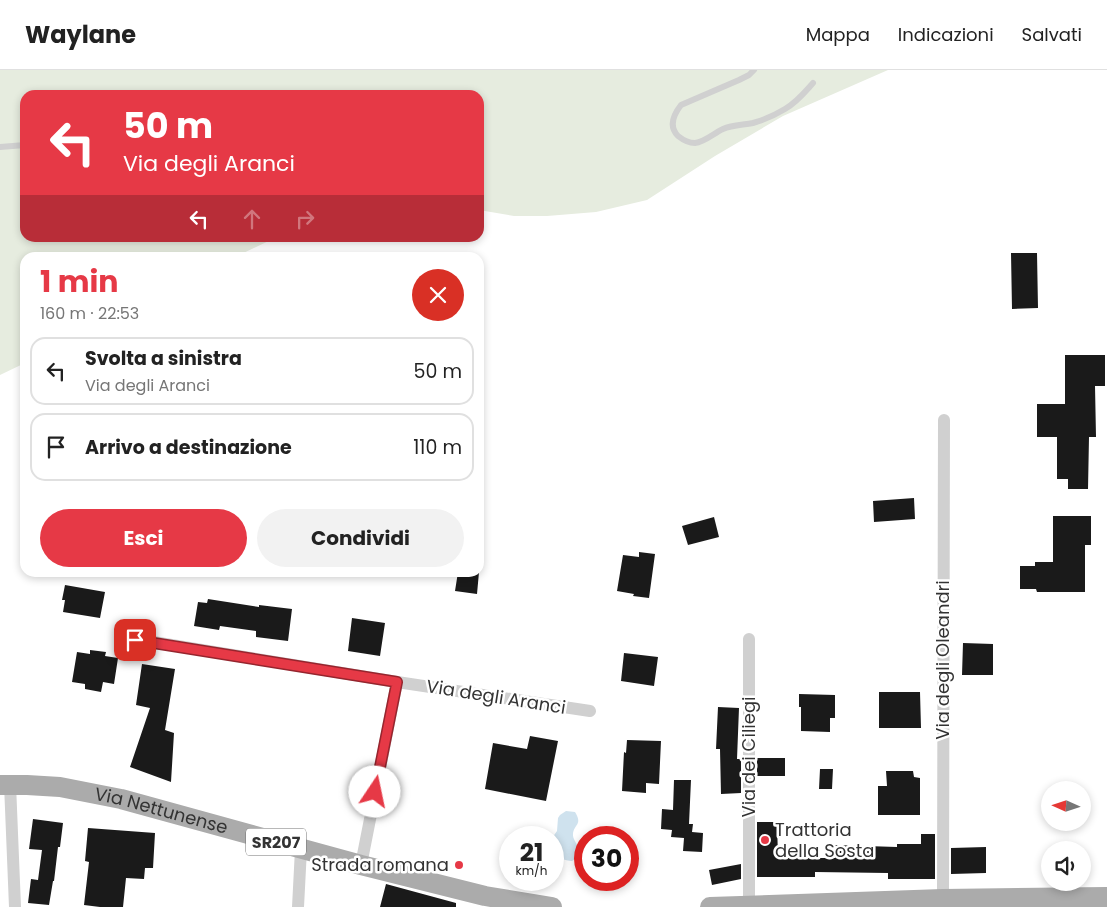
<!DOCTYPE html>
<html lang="it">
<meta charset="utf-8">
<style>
:root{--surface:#fff;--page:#f2f2f2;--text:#222;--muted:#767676;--line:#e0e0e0;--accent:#e63946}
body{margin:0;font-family:Poppins,sans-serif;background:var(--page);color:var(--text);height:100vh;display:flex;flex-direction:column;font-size:19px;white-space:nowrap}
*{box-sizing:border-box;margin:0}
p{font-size:16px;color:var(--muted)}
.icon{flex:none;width:28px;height:28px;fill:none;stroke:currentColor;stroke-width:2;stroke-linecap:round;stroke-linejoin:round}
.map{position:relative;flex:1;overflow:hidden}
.side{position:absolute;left:20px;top:182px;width:464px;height:325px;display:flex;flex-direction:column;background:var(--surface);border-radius:15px;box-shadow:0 2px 8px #0003}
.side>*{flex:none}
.hud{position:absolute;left:20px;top:20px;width:464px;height:152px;border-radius:15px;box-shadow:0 2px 8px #0003;background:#e63946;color:#fff;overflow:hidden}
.needle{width:32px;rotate:273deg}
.tools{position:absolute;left:1041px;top:711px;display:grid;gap:10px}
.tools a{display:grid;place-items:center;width:50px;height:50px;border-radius:50%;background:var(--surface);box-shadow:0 2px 8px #0003;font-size:25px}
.speed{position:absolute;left:499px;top:756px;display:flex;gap:10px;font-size:25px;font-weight:700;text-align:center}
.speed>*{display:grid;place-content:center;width:65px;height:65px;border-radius:50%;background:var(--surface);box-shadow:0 2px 8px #0003;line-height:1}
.speed small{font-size:12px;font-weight:400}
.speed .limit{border:8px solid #d22;background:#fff;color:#111}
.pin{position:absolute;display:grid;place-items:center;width:42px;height:42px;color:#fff;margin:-21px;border-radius:10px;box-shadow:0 2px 8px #0006}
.me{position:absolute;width:55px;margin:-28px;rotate:11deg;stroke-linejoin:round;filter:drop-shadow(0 0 4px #0008)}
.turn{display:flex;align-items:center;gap:18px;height:105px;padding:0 20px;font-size:22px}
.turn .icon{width:65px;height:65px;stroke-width:2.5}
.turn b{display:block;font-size:35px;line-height:42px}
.lanes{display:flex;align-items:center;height:48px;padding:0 20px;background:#0003;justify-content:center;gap:25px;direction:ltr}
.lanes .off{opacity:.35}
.round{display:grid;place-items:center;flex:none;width:52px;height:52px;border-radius:26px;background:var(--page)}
.headline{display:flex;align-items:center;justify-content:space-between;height:85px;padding:0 20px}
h1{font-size:30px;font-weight:700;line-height:38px;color:var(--accent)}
.action{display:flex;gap:10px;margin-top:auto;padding:10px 20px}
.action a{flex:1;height:58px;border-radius:30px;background:var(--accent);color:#fff;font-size:20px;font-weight:700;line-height:58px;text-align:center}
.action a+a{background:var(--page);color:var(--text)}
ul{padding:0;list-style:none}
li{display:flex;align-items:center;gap:15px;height:68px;margin:0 10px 8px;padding:0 10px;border:2px solid var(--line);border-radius:15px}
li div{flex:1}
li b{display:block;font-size:19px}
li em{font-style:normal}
header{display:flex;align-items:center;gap:30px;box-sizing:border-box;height:70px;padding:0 25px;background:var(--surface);border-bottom:1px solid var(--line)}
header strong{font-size:24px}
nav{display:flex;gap:28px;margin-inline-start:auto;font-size:18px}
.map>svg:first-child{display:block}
</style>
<header>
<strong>Waylane</strong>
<nav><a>Mappa</a><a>Indicazioni</a><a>Salvati</a></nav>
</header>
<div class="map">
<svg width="1107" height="837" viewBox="0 0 1107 837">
<rect width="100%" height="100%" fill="#fff"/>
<path fill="#e6ecdf" d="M 0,0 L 888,0 L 783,46 L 715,86 L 647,130 L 596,142 L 547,146 L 514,146 L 479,140 L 479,25 L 25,25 L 25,168 L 275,168 L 235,187 L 25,188 L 25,293 L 0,305 Z"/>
<path fill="#cfe2ee" d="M 566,741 L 575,742 C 583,755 574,754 573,764 C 572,773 589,782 572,791 C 565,791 557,787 553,781 L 552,768 L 557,761 L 558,748 L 560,745 Z"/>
<path fill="#1a1a1a" d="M 1011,183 L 1037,183 L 1038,238 L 1012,239 Z
M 1065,285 L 1105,285 L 1105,316 L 1095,316 L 1096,367 L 1089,367 L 1088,419 L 1068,419 L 1068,409 L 1057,409 L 1057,367 L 1037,367 L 1037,334 L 1065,334 Z
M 914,428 L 915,449 L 874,452 L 873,431 Z
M 1053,446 L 1091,446 L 1091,475 L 1085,475 L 1085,522 L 1037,522 L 1036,519 L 1020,519 L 1020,496 L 1035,496 L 1035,492 L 1053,492 Z
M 714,447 L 719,467 L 688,475 L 682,456 Z
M 639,482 L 655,484 L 649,528 L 633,526 L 634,524 L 617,521 L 623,485 L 639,487 Z
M 458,502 L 479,502 L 477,524 L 455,521 Z
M 65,515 L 105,522 L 100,548 L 63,542 L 65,530 L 62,530 Z
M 208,529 L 259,537 L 259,535 L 292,539 L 288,571 L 256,567 L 256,561 L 220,556 L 219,560 L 194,556 L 198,532 L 207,533 Z
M 352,548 L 385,553 L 380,586 L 348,581 Z
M 963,573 L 993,574 L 993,605 L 962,605 Z
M 90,580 L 106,582 L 105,586 L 118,588 L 114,614 L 103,612 L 101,622 L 85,619 L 85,614 L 72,612 L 77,582 L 90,584 Z
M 624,583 L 658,587 L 654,616 L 621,611 Z
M 142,594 L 175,599 L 165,660 L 174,663 L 171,712 L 130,697 L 150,638 L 136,635 Z
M 879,622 L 920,622 L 921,658 L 879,658 Z
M 799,624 L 835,625 L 835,648 L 830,648 L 830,662 L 801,661 L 801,637 L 799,637 Z
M 718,637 L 739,638 L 737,689 L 741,689 L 741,723 L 721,724 L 720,679 L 716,679 Z
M 530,666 L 558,671 L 546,731 L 485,719 L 493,673 L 527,679 Z
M 627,670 L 661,671 L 659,714 L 646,713 L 646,723 L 622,721 L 624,682 L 626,683 Z
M 757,688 L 785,688 L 785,706 L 757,706 Z
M 820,699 L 833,699 L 832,719 L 819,719 Z
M 886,701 L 913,701 L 914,707 L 920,708 L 920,745 L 878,745 L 878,716 L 887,716 Z
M 674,710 L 691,710 L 689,754 L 693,754 L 692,762 L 703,763 L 702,782 L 683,781 L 684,768 L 671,767 L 672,760 L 661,759 L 662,739 L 673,740 Z
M 33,749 L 63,753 L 60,777 L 58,777 L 54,811 L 53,811 L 49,835 L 28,833 L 31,809 L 38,810 L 42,780 L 29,779 Z
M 757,752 L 777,752 L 778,788 L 835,788 L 835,775 L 897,777 L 897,774 L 921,774 L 921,764 L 935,764 L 935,809 L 888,809 L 888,803 L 815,802 L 815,807 L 757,807 Z
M 88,758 L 155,763 L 153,798 L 145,798 L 144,809 L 126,808 L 123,837 L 100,837 L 84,835 L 89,792 L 85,791 Z
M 986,777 L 986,803 L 951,804 L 951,778 Z
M 741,794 L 741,809 L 712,815 L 709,800 Z
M 386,814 L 456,833 L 456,837 L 380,837 Z"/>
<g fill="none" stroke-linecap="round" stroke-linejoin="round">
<path stroke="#d0d0d0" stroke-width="6" d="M 754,0 L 749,5 L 739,10 L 681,35 C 674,44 668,56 678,66 C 683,70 688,73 695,73 C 705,72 714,63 723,59 C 732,55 743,55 753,53 C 764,50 775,45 785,39 C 797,32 804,23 813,13
M 0,77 L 25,75"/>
<path stroke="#d0d0d0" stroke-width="12" d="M 135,569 L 397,612 L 590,641
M 10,714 L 15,837
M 361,795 L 397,612
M 943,829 L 944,350
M 749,835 L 749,569
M 298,837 L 301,779"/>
<g stroke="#ababab" stroke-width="20">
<path id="s1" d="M 0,715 L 27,715 L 60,717 L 121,729 L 361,795 L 485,826 L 552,837"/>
<path d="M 710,837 L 943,829 L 1107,827"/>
</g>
</g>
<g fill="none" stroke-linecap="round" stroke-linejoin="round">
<g stroke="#96252e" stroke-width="12">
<path id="route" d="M 135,570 L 397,612 L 375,722"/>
</g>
<use href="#route" stroke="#e63946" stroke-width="9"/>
</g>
<g fill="#e63946" stroke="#fff" stroke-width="2">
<circle cx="765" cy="770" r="5"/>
<circle cx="459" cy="795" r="5"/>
</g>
<g text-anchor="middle" stroke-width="5" stroke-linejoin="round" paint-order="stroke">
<rect fill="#fff" stroke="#707070" stroke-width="1" x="246" y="758.5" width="60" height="27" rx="4"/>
<g font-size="16" font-weight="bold" fill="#333">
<text x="276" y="778">SR207</text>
</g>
<g font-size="18" fill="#333" stroke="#fff">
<text transform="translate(943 590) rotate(-90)" y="6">Via degli Oleandri</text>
<text transform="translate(496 627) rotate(9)" y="6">Via degli Aranci</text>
<text transform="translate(749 687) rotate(-90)" y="6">Via dei Ciliegi</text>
<text dy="6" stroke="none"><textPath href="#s1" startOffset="164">Via Nettunense</textPath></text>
</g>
<g font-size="18" fill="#333" stroke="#fff" text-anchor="start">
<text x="775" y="766">Trattoria<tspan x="775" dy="21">della Sosta</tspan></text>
<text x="449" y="801" text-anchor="end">Strada romana</text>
</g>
</g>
</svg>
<div class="tools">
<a><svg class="needle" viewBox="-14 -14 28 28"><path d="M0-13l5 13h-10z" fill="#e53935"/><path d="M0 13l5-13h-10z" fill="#767676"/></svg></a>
<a><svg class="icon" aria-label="sound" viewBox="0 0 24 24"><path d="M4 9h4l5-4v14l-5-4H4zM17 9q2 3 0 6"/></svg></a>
</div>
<div class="speed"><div>21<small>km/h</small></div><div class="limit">30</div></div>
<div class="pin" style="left:135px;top:570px;background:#d93025"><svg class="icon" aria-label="arrive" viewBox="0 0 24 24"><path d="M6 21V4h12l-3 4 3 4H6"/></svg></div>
<svg class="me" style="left:375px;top:722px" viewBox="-20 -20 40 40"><circle r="19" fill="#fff"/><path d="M0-13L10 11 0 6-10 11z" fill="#e63946"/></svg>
<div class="hud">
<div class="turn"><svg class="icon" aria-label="left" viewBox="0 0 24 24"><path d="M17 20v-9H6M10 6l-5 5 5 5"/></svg><div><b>50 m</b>Via degli Aranci</div></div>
<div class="lanes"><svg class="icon" aria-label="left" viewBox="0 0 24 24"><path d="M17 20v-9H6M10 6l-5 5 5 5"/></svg><svg class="icon off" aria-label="ahead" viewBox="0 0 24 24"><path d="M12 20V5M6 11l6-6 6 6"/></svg><svg class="icon off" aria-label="right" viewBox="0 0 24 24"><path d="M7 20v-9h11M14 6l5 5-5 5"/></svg></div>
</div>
<section class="side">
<div class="headline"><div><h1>1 min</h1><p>160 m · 22:53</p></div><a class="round" style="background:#d93025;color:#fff"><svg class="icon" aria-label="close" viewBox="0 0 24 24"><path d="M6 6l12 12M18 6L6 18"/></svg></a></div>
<ul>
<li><svg class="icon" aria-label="left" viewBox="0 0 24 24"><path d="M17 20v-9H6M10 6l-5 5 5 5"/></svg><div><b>Svolta a sinistra</b><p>Via degli Aranci</p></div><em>50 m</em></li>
<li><svg class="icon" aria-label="arrive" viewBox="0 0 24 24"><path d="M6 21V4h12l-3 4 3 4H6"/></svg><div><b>Arrivo a destinazione</b></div><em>110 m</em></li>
</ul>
<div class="action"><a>Esci</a><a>Condividi</a></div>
</section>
</div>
